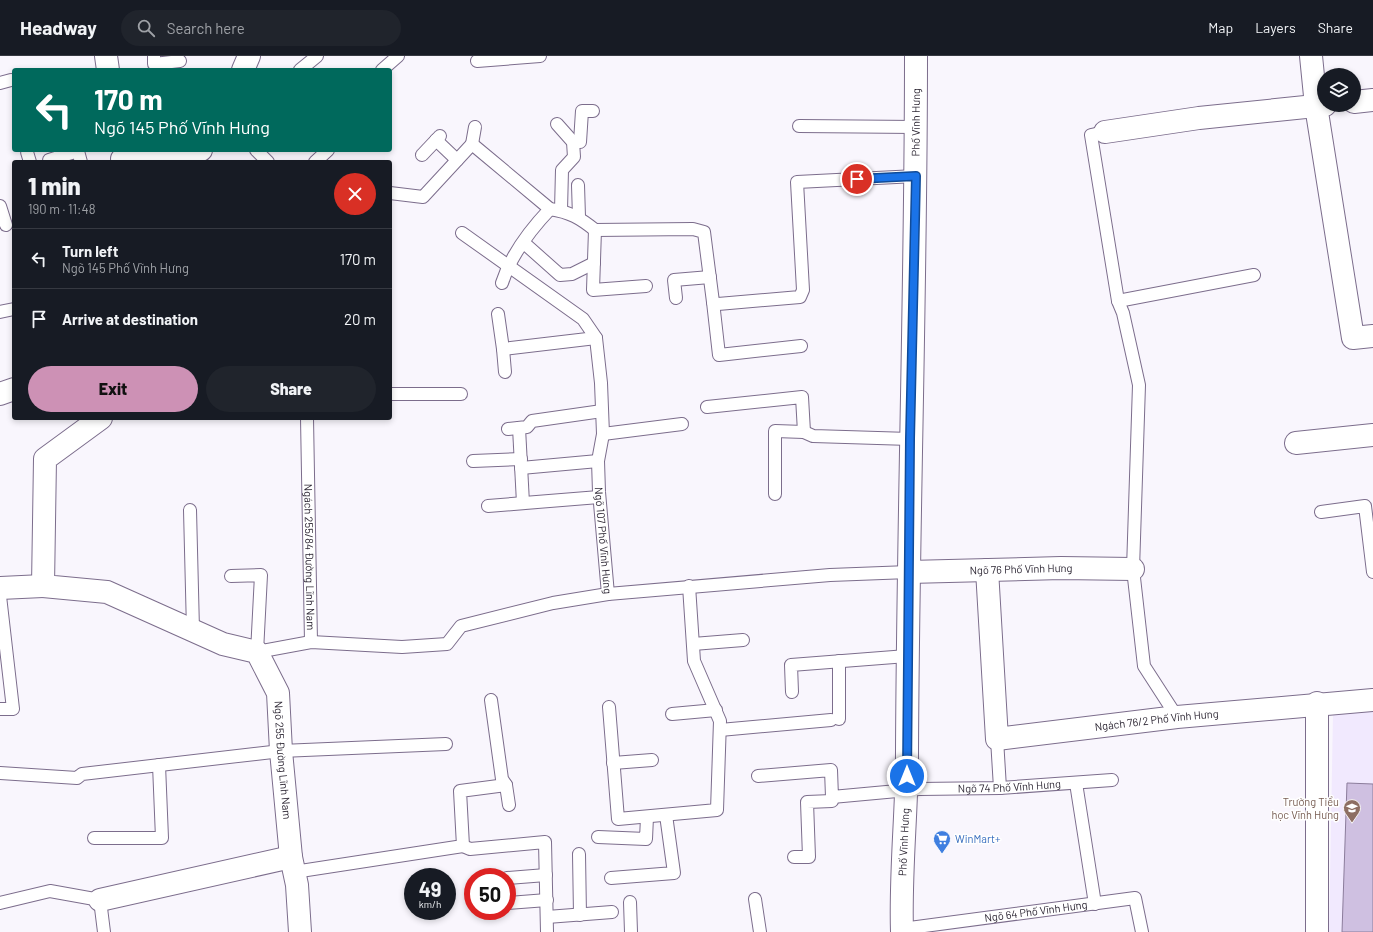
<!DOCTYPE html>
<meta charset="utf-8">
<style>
:root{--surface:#171b24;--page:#20242c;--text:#f1f3f6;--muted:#9ea1a6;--line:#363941;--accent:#cd91b5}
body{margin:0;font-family:Barlow,sans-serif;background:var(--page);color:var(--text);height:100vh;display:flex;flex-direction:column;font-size:15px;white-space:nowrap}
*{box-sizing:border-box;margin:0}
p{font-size:13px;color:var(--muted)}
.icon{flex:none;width:22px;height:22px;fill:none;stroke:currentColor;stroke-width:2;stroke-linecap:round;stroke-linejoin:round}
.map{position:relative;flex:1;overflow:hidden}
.drawer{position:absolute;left:12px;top:104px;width:380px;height:260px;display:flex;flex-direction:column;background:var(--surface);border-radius:4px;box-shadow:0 2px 6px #0003}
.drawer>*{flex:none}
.hud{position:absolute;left:12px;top:12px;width:380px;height:84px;border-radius:4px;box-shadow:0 2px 6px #0003;background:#00695c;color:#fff;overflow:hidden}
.controls{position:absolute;left:1317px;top:12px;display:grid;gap:8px}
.controls a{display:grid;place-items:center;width:44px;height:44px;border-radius:50%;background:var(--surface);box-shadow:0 2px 6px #0003;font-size:20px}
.speed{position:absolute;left:404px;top:812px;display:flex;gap:8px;font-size:20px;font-weight:700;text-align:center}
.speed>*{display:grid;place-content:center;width:52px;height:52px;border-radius:50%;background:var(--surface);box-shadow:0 2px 6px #0003;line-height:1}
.speed small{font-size:10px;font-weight:400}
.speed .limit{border:6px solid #d22;background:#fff;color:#111}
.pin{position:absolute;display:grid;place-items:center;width:34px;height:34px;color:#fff;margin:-17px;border:2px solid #fff;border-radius:50%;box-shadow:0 1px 4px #0007}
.me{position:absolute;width:44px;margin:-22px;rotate:0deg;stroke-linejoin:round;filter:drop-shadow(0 0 3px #0008)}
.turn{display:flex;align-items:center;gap:14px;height:84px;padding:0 16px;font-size:18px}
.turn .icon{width:52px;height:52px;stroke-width:2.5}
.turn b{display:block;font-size:28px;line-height:34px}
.round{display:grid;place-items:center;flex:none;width:42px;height:42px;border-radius:21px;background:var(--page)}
.overview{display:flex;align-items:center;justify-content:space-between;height:68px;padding:0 16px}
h1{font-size:24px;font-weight:800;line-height:30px}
.action{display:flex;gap:8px;margin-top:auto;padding:8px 16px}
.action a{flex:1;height:46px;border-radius:24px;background:var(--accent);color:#111;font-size:16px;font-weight:800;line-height:46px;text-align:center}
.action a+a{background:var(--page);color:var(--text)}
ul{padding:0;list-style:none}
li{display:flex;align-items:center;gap:12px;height:60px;padding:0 16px;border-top:1px solid var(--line)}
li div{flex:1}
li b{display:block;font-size:15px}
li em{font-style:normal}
header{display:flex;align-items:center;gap:24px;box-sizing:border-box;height:56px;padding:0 20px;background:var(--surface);border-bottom:1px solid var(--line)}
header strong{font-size:19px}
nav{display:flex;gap:22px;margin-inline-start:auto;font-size:14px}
.search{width:280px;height:36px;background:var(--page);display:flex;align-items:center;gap:10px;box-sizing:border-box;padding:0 14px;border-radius:22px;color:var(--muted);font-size:15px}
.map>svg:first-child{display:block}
</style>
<header>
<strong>Headway</strong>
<div class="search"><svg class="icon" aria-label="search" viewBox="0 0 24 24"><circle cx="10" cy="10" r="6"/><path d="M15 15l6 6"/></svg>Search here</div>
<nav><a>Map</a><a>Layers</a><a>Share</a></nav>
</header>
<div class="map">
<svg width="1373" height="876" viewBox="0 0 1373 876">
<rect width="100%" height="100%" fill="#f9f6fd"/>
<path fill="#f1e9fe" d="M 1373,654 L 1373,876 L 1329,876 L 1333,658 Z"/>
<path fill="#cfc0e1" stroke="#8b7c9b" d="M 1347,727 L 1373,728 L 1373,876 L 1342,876 Z"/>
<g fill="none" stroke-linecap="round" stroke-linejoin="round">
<g stroke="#7c6d8c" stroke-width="14">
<g id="lane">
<path d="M 154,0 L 154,8 L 180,5"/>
<path d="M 477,5 L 540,0"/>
<path d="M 300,14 L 317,0"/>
<path d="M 382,14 L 398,0"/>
<path d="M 0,27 L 11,24"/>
<path d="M 557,68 L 573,86 L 574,101 L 562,114 L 561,154"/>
<path d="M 799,70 L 916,71"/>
<path d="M 1105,76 L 1091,79 L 1118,245"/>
<path d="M 436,84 L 457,104"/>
<path d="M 573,86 L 580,86 L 582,55 L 593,55"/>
<path d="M 472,88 L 475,71"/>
<path d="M 256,94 L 268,106"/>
<path d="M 27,96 L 30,106"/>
<path d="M 422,99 L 440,80"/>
<path d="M 49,104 L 78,95 L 81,106"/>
<path d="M 315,106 L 328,94"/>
<path d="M 578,129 L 579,161"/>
<path d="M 390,137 L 423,141 L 472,88 L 550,153 C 570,156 580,162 595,174 L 693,173 L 704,176 L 713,246 L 718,248 L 800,241 L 803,234 L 797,126 L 916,120"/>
<path d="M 0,150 L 6,169"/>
<path d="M 595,174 L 593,234 L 646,230"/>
<path id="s1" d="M 462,177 L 583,263 L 596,282 L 601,327 L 603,378 L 598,405 L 599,436 L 608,538"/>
<path d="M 524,187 L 560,219 L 572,218 L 594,207"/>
<path d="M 502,227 C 511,199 530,174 550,153"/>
<path d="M 676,242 L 674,224 L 710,221"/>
<path d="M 713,246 L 719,299 L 801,290"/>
<path d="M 0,256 L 14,253"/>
<path d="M 498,258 L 503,293 L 596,282"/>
<path d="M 503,293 L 505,316"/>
<path d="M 390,338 L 461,338"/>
<path d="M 707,351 L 802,341 L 804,376"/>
<path id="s2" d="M 307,362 L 311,586"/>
<path d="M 519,372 L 523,447"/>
<path d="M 508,373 L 527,371 L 532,365 L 602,355"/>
<path d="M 603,378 L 682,368"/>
<path d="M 473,405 L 521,403"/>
<path d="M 521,412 L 598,405"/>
<path d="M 775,438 L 775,375 L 804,376 L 813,380 L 910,383"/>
<path d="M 488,450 L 599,441"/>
<path d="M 190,454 L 193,574"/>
<path d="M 1321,456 L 1365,450 L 1373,516"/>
<path d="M 231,520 L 261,519 L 257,596 L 311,586 L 402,591 L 447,588 L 461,570 L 553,547 L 608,538 L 830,519 L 909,516"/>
<path d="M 0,540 L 13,653 L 0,653"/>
<path d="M 693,588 L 743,584"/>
<path d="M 839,605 L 839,663"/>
<path d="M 792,636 L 791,609 L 907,600"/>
<path d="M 491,644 L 502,723 L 506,729 L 509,749"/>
<path d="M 609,651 L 618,763 L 717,754 L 720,665 L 694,605 L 689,530"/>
<path d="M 672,658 L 716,654"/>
<path d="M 1177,661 L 1144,610 L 1133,513 L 1139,329 L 1123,257 L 1118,245 L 1254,219"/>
<path d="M 720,674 L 831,664"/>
<path d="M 997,683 L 1000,732"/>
<path d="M 613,707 L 652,704"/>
<path d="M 0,717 L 77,722 L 82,718 L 281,695 L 446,688"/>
<path id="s3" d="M 758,720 L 831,714 L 832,741 L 919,733 L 1000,732 L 1112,724"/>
<path d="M 1076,727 L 1095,848"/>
<path d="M 598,781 L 646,783 L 647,761"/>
<path d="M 94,782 L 162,782 L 159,709"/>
<path d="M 463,790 L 470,793 L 545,786 L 547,876"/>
<path d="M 579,798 L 580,859"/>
<path d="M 794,801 L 809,801 L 807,746 L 832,745 L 832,741"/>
<path d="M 294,816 L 463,790 L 460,735 L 506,729"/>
<path d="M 507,822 L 546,819"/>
<path d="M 611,822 L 674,817 L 666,759"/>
<path d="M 755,843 L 760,876"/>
<path d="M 630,846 L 631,876"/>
<path d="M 0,847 L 50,835 L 100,844 L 104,876"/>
<path d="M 507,847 L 547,844"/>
<path d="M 547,861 L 612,856"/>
<path id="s4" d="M 902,873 L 1135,842 L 1142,876"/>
</g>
</g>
<g stroke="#7c6d8c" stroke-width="24">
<g id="street">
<path d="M 106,0 L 108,14"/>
<path d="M 1311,0 L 1316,50 L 1353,282 L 1373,280"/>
<path d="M 243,14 L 249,0"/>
<path d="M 1354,46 L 1373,44"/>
<path d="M 1105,76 L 1199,62 L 1325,49"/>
<path d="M 122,103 L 201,94"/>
<path d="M 0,338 L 14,333"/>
<path id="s5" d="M 101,362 L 45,403 L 43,530 L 107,536 L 223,588 L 257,596 L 278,637 L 281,695 L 291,801 L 297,829 L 300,876"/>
<path d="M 1296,387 L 1373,379"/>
<path id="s6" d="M 987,514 L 997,683 L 1177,661 L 1373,644"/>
<path id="s7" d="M 909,516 L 1061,512 L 1133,513"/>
<path d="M 0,532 L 43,530"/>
<path d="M 100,844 L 291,801"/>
<path d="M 1317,876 L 1317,647"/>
</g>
</g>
<g stroke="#7c6d8c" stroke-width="24">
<g id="secondary">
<path id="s8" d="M 902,876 C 900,816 907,756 907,696 C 908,464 916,232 916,0"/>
</g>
</g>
<use href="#lane" stroke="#fff" stroke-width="12"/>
<use href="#street" stroke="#fff" stroke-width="22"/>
<use href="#secondary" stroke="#fff" stroke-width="22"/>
</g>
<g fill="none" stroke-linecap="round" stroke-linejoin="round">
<g stroke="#114b97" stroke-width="10">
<path id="route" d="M 857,123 L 916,120 L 910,383 L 907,720"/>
</g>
<use href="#route" stroke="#1a73e8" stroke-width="7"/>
</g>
<defs>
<g id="school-pin" transform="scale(0.9)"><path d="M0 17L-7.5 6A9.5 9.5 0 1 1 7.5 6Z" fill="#8d6e63" stroke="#fff"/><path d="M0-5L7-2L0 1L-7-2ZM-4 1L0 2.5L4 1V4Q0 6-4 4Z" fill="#fff"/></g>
<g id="supermarket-pin" transform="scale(0.9)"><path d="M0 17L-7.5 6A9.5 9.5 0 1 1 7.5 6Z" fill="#3f7fe0" stroke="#fff"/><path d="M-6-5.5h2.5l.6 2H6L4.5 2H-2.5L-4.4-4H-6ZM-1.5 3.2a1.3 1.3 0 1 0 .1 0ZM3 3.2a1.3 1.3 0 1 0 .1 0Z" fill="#fff"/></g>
</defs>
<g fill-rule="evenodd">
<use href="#school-pin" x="1352" y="752"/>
<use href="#supermarket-pin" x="942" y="783"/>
</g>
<g text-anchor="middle" stroke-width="3" stroke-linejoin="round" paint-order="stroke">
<g font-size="11" fill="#2c2633" stroke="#fff">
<text dy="4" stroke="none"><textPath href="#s8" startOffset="810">Phố Vĩnh Hưng</textPath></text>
<text dy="4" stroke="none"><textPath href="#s1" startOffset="375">Ngõ 107 Phố Vĩnh Hưng</textPath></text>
<text dy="4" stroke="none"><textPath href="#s2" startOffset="139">Ngách 255/84 Đường Lĩnh Nam</textPath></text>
<text dy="4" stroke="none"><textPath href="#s7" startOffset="112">Ngõ 76 Phố Vĩnh Hưng</textPath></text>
<text dy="4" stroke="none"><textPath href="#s6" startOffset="330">Ngách 76/2 Phố Vĩnh Hưng</textPath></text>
<text dy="4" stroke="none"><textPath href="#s5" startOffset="536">Ngõ 255 Đường Lĩnh Nam</textPath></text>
<text dy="4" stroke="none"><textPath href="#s3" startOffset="278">Ngõ 74 Phố Vĩnh Hưng</textPath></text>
<text dy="4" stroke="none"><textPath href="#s8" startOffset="90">Phố Vĩnh Hưng</textPath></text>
<text dy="4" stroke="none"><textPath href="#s4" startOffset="135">Ngõ 64 Phố Vĩnh Hưng</textPath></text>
</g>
<g font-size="11" fill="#785e54" stroke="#fff" text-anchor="end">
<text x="1339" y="750">Trường Tiểu<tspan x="1339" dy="13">học Vĩnh Hưng</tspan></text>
</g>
<g font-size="11" fill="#366cbe" stroke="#fff" text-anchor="start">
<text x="955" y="787">WinMart+</text>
</g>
</g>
</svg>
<div class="controls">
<a><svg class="icon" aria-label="layers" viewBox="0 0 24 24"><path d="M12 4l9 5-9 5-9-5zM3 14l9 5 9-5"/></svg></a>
</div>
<div class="speed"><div>49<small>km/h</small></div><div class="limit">50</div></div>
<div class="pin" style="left:857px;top:123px;background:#d93025"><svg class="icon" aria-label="arrive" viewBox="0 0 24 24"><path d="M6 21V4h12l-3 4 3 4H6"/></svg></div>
<svg class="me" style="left:907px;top:720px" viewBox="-20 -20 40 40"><circle r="17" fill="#1a73e8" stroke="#fff" stroke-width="3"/><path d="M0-11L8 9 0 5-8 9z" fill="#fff"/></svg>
<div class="hud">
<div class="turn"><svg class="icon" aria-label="left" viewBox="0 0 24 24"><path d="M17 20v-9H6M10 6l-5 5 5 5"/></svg><div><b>170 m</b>Ngõ 145 Phố Vĩnh Hưng</div></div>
</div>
<section class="drawer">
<div class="overview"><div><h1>1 min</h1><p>190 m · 11:48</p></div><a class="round" style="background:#d93025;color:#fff"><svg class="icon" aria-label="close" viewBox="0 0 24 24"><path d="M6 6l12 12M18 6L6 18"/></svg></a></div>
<ul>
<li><svg class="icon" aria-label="left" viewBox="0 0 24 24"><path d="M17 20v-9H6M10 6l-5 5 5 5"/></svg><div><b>Turn left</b><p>Ngõ 145 Phố Vĩnh Hưng</p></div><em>170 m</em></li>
<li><svg class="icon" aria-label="arrive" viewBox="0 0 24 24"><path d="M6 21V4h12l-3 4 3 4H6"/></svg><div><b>Arrive at destination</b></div><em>20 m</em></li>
</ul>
<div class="action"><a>Exit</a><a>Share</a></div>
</section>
</div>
